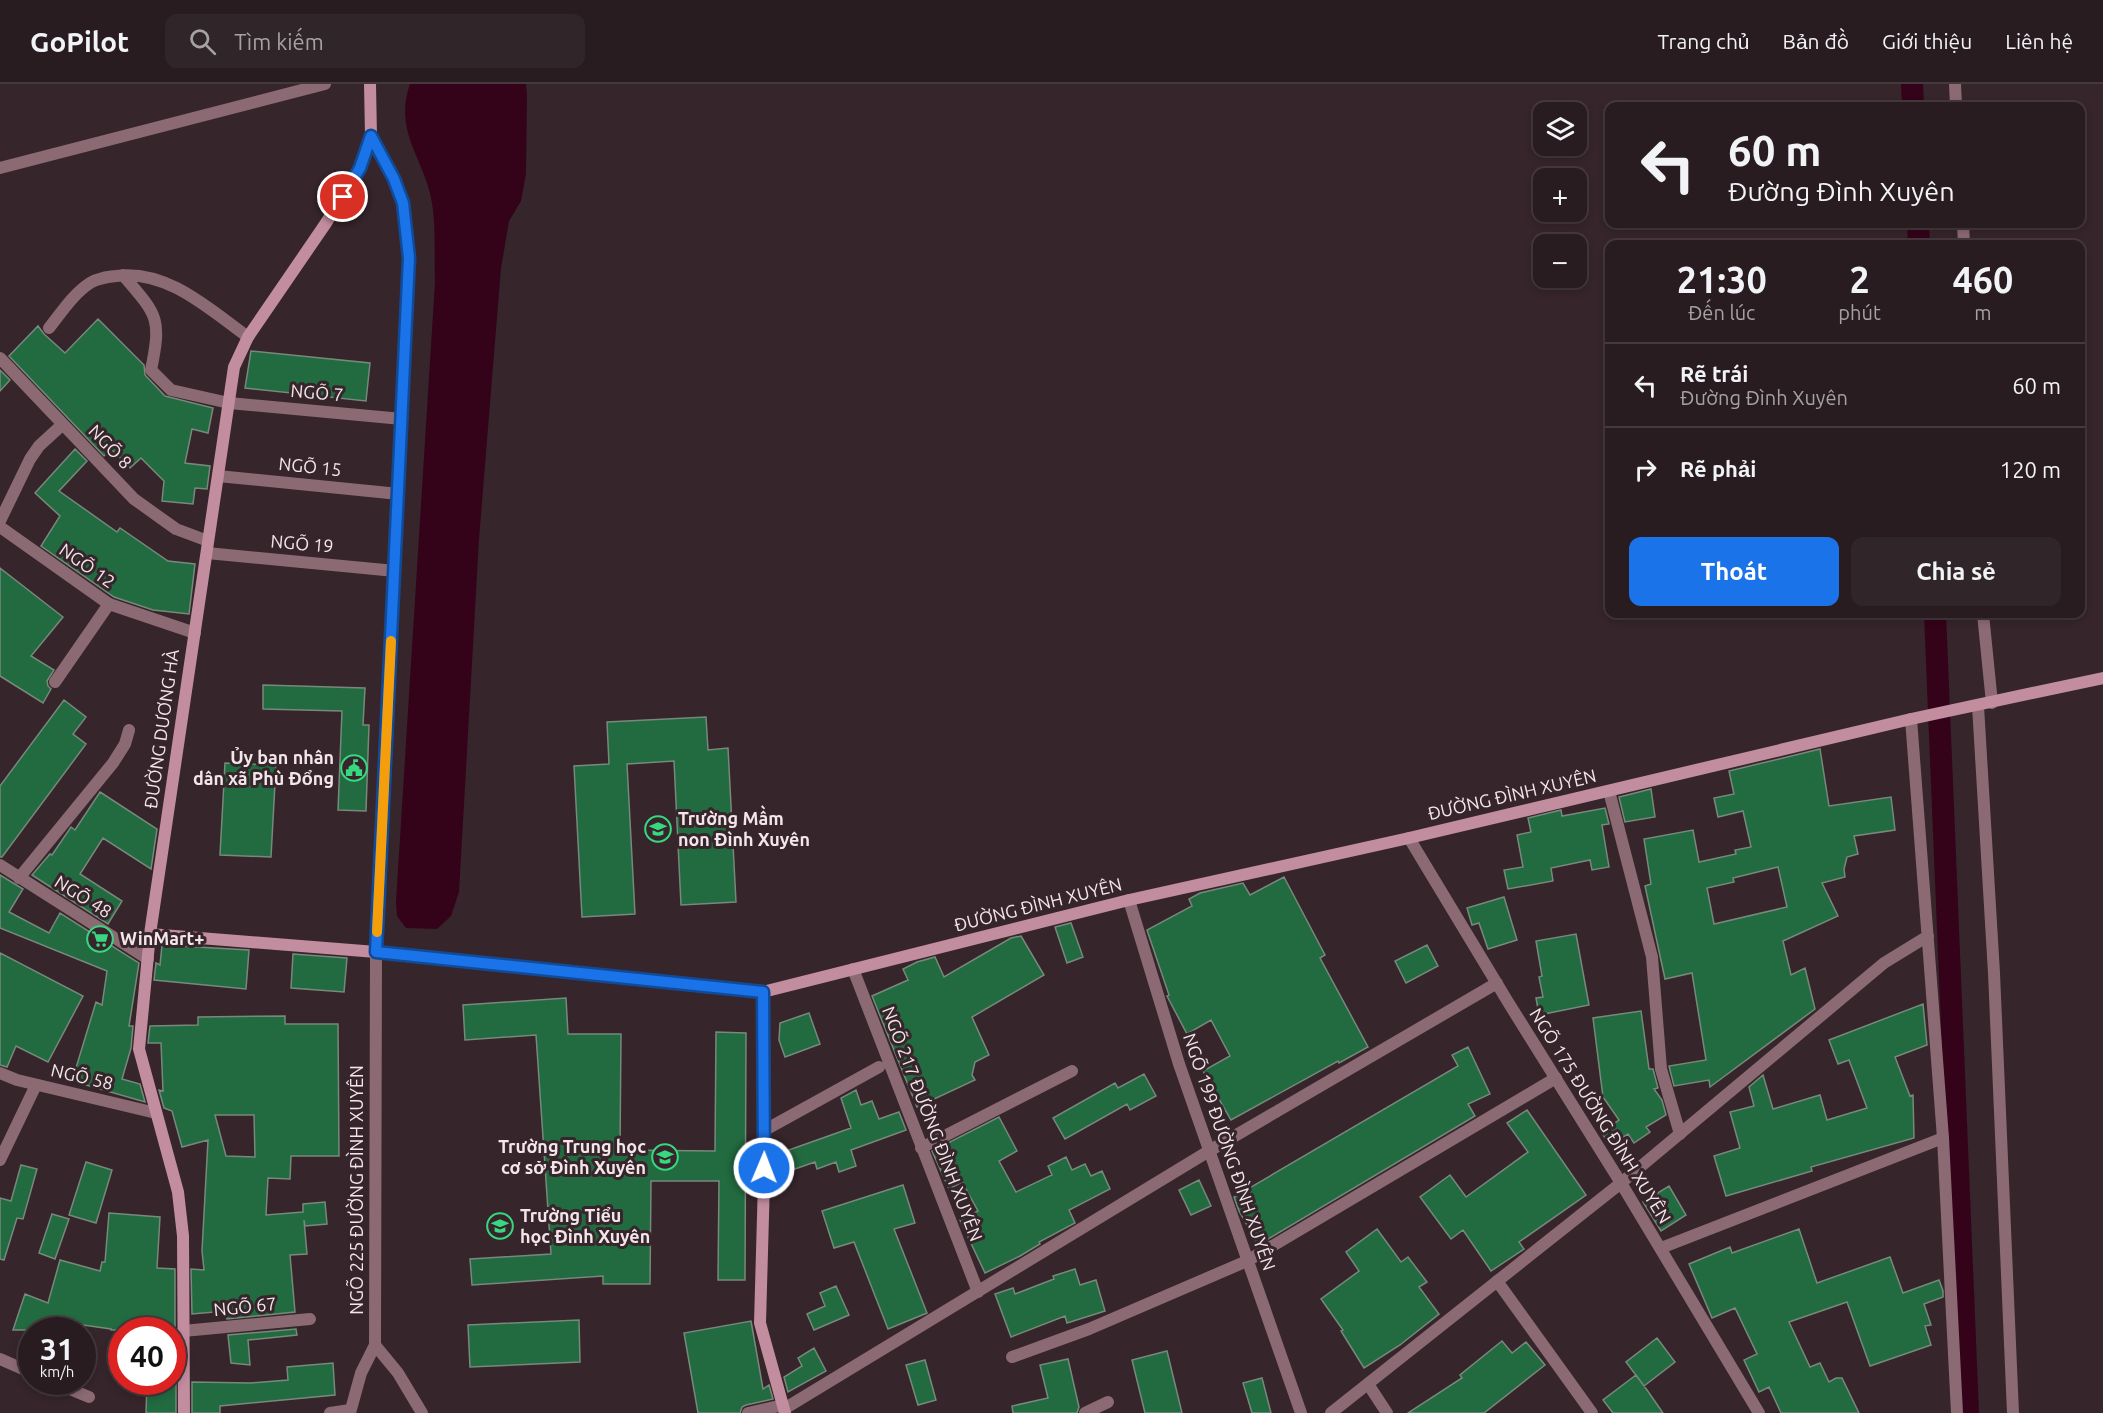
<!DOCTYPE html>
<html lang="vi">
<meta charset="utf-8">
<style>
:root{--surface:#281c20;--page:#302529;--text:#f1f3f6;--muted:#a5a1a5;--line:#443a3e;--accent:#1a73e8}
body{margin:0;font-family:Ubuntu,sans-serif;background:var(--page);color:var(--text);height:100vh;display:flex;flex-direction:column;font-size:22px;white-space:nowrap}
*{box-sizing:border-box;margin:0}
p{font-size:20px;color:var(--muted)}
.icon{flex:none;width:33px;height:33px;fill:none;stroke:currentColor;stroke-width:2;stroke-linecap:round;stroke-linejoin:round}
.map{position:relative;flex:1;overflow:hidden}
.drawer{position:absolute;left:1605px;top:156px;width:480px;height:378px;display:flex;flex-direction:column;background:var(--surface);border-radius:12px;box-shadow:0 3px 9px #0003,0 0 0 2px var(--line)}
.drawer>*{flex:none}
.top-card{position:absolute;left:1605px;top:18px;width:480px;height:126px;border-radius:12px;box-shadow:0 3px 9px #0003,0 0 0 2px var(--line);background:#281c20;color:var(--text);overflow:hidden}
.controls{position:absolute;left:1533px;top:18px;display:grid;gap:12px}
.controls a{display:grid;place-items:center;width:54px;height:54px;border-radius:12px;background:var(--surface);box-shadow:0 3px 9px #0003,0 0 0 2px var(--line);font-size:30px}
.speed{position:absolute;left:18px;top:1233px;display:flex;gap:12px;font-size:30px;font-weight:700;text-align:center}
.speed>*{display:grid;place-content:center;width:78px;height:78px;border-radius:50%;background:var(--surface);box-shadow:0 3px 9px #0003,0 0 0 2px var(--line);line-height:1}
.speed small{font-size:15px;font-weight:400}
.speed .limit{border:9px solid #d22;background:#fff;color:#111}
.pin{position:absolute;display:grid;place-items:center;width:51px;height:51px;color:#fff;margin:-26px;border:3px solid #fff;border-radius:50%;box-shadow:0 2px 6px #0007}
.me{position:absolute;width:66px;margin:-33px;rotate:1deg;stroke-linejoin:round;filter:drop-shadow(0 0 4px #0008)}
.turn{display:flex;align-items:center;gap:21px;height:126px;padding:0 24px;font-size:27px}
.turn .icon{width:78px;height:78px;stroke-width:2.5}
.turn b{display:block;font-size:42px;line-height:51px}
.eta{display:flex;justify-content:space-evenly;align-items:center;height:102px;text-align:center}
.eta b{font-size:36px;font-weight:700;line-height:42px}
.action{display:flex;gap:12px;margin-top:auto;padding:12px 24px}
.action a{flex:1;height:69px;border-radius:12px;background:var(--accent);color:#fff;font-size:24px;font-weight:700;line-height:69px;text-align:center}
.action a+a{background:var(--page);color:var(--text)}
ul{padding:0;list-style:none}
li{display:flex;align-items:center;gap:18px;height:84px;padding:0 24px;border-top:2px solid var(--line)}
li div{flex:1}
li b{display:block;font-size:22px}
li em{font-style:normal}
header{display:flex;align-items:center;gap:36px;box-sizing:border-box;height:84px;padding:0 30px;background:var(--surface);border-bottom:2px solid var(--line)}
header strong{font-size:28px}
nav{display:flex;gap:33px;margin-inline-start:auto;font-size:21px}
.search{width:420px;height:54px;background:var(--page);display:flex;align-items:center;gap:15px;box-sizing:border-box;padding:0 21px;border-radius:12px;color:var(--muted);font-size:22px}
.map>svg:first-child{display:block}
</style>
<header>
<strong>GoPilot</strong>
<div class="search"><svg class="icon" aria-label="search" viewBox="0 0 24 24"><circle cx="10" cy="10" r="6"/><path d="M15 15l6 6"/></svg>Tìm kiếm</div>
<nav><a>Trang chủ</a><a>Bản đồ</a><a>Giới thiệu</a><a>Liên hệ</a></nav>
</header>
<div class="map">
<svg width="2103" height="1329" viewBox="0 0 2103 1329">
<rect width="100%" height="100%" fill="#36252a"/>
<path fill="#340319" d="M 410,0 L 526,0 L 527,11 L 526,90 L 521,117 L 509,137 L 501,184 L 479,455 L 459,808 L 451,832 L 437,845 L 406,844 L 397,832 L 396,818 L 435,198 C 434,172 436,144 432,119 C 425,75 393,48 410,0 Z"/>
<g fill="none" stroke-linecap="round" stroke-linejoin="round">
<path stroke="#340319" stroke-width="22" d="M 1912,0 L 1913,22
M 1918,140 L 1919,160
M 1935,530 L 1968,1329"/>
</g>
<path fill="#226a40" stroke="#77897c" stroke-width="1.5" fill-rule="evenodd" d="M 98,235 L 144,281 L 145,291 L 165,312 L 213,324 L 208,349 L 192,345 L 185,379 L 210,382 L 207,405 L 195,404 L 193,420 L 162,417 L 164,397 L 141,374 L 130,384 L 111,365 L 104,372 L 9,272 L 38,242 L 44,250 L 65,269 Z
M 251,267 L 370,279 L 366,317 L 245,304 Z
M 0,286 L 10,296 L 0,307 Z
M 75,365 L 87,377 L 59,407 L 117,448 L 120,444 L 168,477 L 195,480 L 189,530 L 153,526 L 114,513 L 41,462 L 60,432 L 35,409 Z
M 0,484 L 63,533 L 31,572 L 54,586 L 47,597 L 48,602 L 51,605 L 43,619 L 0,592 Z
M 263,601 L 365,604 L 363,641 L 369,641 L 366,727 L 338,726 L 342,627 L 263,625 Z
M 64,616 L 86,633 L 73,650 L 86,660 L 2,773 L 0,773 L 0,702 Z
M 706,633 L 708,666 L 728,664 L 736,818 L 681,821 L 674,677 L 627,680 L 635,830 L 582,833 L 574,682 L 609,680 L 607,638 Z
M 1820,665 L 1829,722 L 1891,713 L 1895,746 L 1854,752 L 1858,770 L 1847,773 L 1844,785 L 1845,793 L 1822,799 L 1838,832 L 1783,857 L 1791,891 L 1805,884 L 1815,925 L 1710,1003 L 1709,996 L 1674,1002 L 1669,982 L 1706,976 L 1692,889 L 1665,895 L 1645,802 L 1651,800 L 1644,755 L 1693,746 L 1699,778 L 1736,770 L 1735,766 L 1751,763 L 1743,727 L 1718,733 L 1714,714 L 1734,710 L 1729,687 ZM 1778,783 L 1787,823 L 1714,840 L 1707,804 L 1734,798 L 1733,794 Z
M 225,679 L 276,681 L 271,773 L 220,771 Z
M 1651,705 L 1655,733 L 1625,738 L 1619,713 Z
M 100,708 L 157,745 L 151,785 L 103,754 L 80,790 L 122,817 L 108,840 L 32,791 L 50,770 L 52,771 L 71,743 L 75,746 Z
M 1605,724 L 1609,740 L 1602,741 L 1609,783 L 1592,786 L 1590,776 L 1551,784 L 1553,797 L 1508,805 L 1504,786 L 1523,783 L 1517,751 L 1531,748 L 1528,734 L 1561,726 L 1562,732 Z
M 0,791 L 23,805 L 9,828 L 49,849 L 60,829 L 139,879 L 129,942 L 133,942 L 131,964 L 122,995 L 140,1000 L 145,1018 L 72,997 L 96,918 L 102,921 L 107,887 L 0,844 Z
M 1284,793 L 1325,871 L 1320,874 L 1368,963 L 1339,979 L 1338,977 L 1231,1036 L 1203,987 L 1230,972 L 1211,936 L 1187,950 L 1168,914 L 1167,912 L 1169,911 L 1147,846 L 1192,822 L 1189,815 L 1200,809 L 1243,799 L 1250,811 Z
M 1504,813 L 1517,856 L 1488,865 L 1479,839 L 1472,841 L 1467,824 Z
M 1071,839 L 1083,873 L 1067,879 L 1055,843 Z
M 1576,850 L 1589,921 L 1539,931 L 1536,914 L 1543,913 L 1539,893 L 1542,892 L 1536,857 Z
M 1021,852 L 1044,891 L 972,933 L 989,971 L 975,978 L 972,991 L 975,996 L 917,1023 L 872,912 L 908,896 L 903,885 L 917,878 L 935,873 L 944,893 L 1011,854 Z
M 162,861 L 249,866 L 246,905 L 154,896 L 156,879 L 160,881 Z
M 1427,861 L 1438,882 L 1406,899 L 1395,877 Z
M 0,869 L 83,912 L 48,978 L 16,962 L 7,983 L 0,981 Z
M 293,870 L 347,874 L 344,908 L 291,904 Z
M 566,914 L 568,950 L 621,950 L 620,1066 L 715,1067 L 716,948 L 746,949 L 745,1196 L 718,1196 L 719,1097 L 651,1097 L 650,1200 L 603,1200 L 603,1192 L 472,1201 L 470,1175 L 551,1170 L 536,951 L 465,956 L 463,921 Z
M 1923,920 L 1927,961 L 1895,973 L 1910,1012 L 1913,1011 L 1914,1054 L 1811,1083 L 1812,1087 L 1726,1112 L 1714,1072 L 1740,1064 L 1730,1028 L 1754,1022 L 1749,1003 L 1763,991 L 1773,1025 L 1820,1011 L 1827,1036 L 1867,1024 L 1849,976 L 1838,980 L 1829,956 Z
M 1641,927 L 1649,985 L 1653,985 L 1658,1004 L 1654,1005 L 1662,1016 L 1666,1031 L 1646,1043 L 1650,1048 L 1634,1059 L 1628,1050 L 1610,1061 L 1601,1048 L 1619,1036 L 1603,1013 L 1593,934 Z
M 809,929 L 820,960 L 785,973 L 779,956 L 780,939 Z
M 285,932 L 285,940 L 338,940 L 339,1072 L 291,1072 L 290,1095 L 268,1094 L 266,1131 L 303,1128 L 303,1120 L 325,1118 L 327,1140 L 305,1142 L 304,1136 L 307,1170 L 290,1171 L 295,1228 L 227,1235 L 226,1227 L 192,1230 L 191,1185 L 204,1186 L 202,1167 L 208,1056 L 182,1063 L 172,1027 L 164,1024 L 159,1006 L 163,1007 L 161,959 L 148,959 L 150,942 L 198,941 L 198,933 ZM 215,1031 L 254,1031 L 255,1073 L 226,1072 Z
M 1468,963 L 1490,1010 L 1468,1020 L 1475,1032 L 1258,1161 L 1239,1127 L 1234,1113 L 1458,982 L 1452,971 Z
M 1144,990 L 1156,1012 L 1130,1026 L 1127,1020 L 1065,1055 L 1053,1034 L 1115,999 L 1118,1004 Z
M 856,1006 L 861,1021 L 872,1017 L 879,1035 L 899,1028 L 906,1046 L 851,1066 L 856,1082 L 839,1088 L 836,1078 L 817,1085 L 815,1078 L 792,1086 L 786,1067 L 851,1044 L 841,1014 Z
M 1527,1026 L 1586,1111 L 1519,1158 L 1524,1165 L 1491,1187 L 1463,1146 L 1451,1155 L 1420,1113 L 1450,1091 L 1466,1113 L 1528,1068 L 1507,1039 Z
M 999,1033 L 1017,1067 L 999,1077 L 1016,1108 L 1052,1091 L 1048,1082 L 1066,1073 L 1072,1086 L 1085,1080 L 1091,1092 L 1102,1087 L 1110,1105 L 1069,1126 L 1075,1139 L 1039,1158 L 1040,1160 L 1020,1172 L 985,1189 L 960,1136 L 978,1127 L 962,1098 L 949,1105 L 932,1067 Z
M 86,1078 L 112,1086 L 96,1139 L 69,1131 Z
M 21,1081 L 37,1085 L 23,1135 L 17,1134 L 4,1176 L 0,1175 L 0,1114 L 11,1117 Z
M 1199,1096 L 1211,1122 L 1191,1131 L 1179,1106 Z
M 903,1101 L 915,1139 L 894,1145 L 927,1229 L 888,1245 L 854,1158 L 834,1164 L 822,1127 Z
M 1669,1102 L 1686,1131 L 1661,1147 L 1643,1118 Z
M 109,1129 L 160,1133 L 157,1184 L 175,1185 L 175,1246 L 111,1246 L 111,1245 L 69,1239 L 68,1246 L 13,1246 L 25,1210 L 48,1219 L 60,1176 L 100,1187 L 102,1178 L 105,1178 Z
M 52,1130 L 69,1135 L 55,1175 L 39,1169 Z
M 1377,1145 L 1401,1178 L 1408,1173 L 1427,1198 L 1419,1203 L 1439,1230 L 1400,1261 L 1364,1284 L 1341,1247 L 1343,1246 L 1321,1215 L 1359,1187 L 1346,1168 Z
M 1799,1145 L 1817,1199 L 1890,1173 L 1903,1209 L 1939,1196 L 1943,1207 L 1943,1213 L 1924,1220 L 1931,1241 L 1925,1242 L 1931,1261 L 1870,1282 L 1847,1218 L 1789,1238 L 1810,1283 L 1820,1279 L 1829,1298 L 1836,1294 L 1842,1294 L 1859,1329 L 1781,1329 L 1769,1303 L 1759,1308 L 1744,1276 L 1757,1270 L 1735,1224 L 1712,1234 L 1689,1180 L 1730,1163 L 1732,1169 Z
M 1075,1185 L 1080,1201 L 1096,1196 L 1105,1227 L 1067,1239 L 1065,1232 L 1011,1253 L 995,1210 L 1013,1204 L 1015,1210 L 1054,1195 L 1053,1192 Z
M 836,1202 L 849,1231 L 814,1246 L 807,1230 L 825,1222 L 820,1209 Z
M 579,1236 L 580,1278 L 470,1283 L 468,1241 Z
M 751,1237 L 763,1305 L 769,1301 L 773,1315 L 746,1321 L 742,1323 L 740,1329 L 698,1329 L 684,1249 Z
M 296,1245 L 297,1251 L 248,1256 L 250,1281 L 231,1279 L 228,1251 Z
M 1657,1254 L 1675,1278 L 1644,1302 L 1626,1278 Z
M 1502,1257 L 1512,1269 L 1526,1258 L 1545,1281 L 1484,1329 L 1408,1329 L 1462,1294 L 1460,1291 Z
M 814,1264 L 826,1287 L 788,1308 L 784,1293 L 802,1282 L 798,1274 Z
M 1167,1267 L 1182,1329 L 1145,1329 L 1132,1276 Z
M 1068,1275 L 1079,1323 L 1077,1329 L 1013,1329 L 1012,1322 L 1048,1314 L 1040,1281 Z
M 925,1276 L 936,1316 L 918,1321 L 906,1281 Z
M 333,1279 L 335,1311 L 220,1322 L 220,1329 L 192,1329 L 192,1298 L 251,1299 L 288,1296 L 287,1283 Z
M 1636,1291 L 1647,1306 L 1663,1329 L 1613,1329 L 1603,1316 Z
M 1262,1294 L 1271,1329 L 1252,1329 L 1243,1299 Z
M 147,1298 L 176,1298 L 176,1329 L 146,1329 Z"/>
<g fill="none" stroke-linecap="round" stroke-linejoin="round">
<path stroke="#8b6a74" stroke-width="12" d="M 1955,0 L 1956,22
M 1963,140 L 1964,160
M 123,191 C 157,231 162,233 151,286 L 171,306 L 229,319 L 402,335
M 49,244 C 61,229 73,210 90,199 C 98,194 107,193 116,192 C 167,185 209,225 248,253
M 218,392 L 399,410
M 207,469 L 395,487
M 1983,530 L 1992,619
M 55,598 L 109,520
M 1978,622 L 1994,889 L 2013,1329
M 1609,707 L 1652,873 L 1661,985 L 1680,1050
M 19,794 L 113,679 L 125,660 L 129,646
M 853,885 L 978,1208
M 0,989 L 17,996 L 156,1029
M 765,1046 L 879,983
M 921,1064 L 1072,987
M 0,1076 L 36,1001
M 1661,1164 L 1943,1054
M 1497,1197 L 1592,1329
M 1012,1273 L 1089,1245 L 1247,1177 L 1556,994
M 0,1275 L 32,1289
M 53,1298 L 89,1313
M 1368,1300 L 1387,1329"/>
<path stroke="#8b6a74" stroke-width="12" d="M 371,52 L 395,95 L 403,119 L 409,174 L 376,868 L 375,1261 L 398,1289 L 422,1329
M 0,84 L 325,0
M 0,274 L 134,415 L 176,445 L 208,457
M 0,437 L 30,375 L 39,362 L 63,340
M 0,443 L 109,520 L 195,549
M 1911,635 L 1943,1054 L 1957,1329
M 1409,754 L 1508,918 L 1621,1099 L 1759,1329
M 0,781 L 148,875
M 1129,816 L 1179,980 L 1301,1329
M 183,1247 L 310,1235
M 784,1325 L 1209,1067 L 1497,899
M 330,1329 L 350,1326
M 350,1329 L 361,1289 L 375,1261
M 748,1329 L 783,1321
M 1085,1329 L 1108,1318
M 1331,1329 L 1621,1099 L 1884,879 L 1928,852"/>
<path stroke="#c28d9e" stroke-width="12" d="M 150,850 L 376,868 L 763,908 L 1129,816 L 1409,754 L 1911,635 L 2103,594
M 763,908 L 765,1061 L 760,1239 L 785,1329
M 184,1329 L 183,1152 L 178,1108 L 139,965 L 150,850 L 234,283 L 248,253 L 326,139 L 360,84 L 371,52 L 370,0"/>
</g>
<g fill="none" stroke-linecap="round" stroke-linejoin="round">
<g stroke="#114b97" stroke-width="15">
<path id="route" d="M 343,113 L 360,84 L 371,52 L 394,95 L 403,119 L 409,174 L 376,868 L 763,908 L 764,1084"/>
</g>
<use href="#route" stroke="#1a73e8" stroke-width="10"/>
<path stroke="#f59e0b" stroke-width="10" d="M 377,848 L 391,557"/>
</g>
<defs>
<g id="civic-ring" transform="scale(1.35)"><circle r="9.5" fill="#36252a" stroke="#38d880" stroke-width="1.5"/><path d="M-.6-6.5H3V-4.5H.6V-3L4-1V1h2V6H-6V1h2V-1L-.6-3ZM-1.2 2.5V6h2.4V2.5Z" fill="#38d880"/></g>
<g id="school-ring" transform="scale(1.35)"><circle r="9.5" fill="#36252a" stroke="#38d880" stroke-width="1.5"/><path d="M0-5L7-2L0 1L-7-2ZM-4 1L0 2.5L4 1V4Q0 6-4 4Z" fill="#38d880"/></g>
<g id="supermarket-ring" transform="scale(1.35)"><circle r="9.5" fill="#36252a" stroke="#38d880" stroke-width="1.5"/><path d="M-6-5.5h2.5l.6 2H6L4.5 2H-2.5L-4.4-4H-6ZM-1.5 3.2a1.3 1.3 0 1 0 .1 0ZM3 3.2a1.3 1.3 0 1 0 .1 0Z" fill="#38d880"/></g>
</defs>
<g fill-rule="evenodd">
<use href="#civic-ring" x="354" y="684"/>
<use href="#school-ring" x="658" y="745"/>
<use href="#supermarket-ring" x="100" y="855"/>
<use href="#school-ring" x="665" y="1073"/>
<use href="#school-ring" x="500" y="1142"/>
</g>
<g text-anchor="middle" stroke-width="6" stroke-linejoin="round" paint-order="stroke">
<g font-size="18" fill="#f3e6ea" stroke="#36252a">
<text transform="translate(317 309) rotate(5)" y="6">NGÕ 7</text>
<text transform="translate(110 363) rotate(46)" y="6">NGÕ 8</text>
<text transform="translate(310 383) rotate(6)" y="6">NGÕ 15</text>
<text transform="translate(302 460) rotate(5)" y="6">NGÕ 19</text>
<text transform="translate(87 482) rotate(35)" y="6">NGÕ 12</text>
<text transform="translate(162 645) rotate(-82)" y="6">ĐƯỜNG DƯƠNG HÀ</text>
<text transform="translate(1512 711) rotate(-13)" y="6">ĐƯỜNG ĐÌNH XUYÊN</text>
<text transform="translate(83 813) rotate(32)" y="6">NGÕ 48</text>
<text transform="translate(1038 821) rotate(-14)" y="6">ĐƯỜNG ĐÌNH XUYÊN</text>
<text transform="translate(82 993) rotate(13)" y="6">NGÕ 58</text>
<text transform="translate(1600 1032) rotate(58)" y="6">NGÕ 175 ĐƯỜNG ĐÌNH XUYÊN</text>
<text transform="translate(932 1040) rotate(69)" y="6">NGÕ 217 ĐƯỜNG ĐÌNH XUYÊN</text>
<text transform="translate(1229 1068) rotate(71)" y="6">NGÕ 199 ĐƯỜNG ĐÌNH XUYÊN</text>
<text transform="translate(357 1106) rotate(-90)" y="6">NGÕ 225 ĐƯỜNG ĐÌNH XUYÊN</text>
<text transform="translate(245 1223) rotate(-6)" y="6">NGÕ 67</text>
</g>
<g font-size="18" font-weight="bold" fill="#f3e6ea" stroke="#36252a" text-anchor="start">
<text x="334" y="680" text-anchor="end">Ủy ban nhân<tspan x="334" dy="21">dân xã Phù Đổng</tspan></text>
<text x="678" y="741">Trường Mầm<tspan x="678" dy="21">non Đình Xuyên</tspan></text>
<text x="120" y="861">WinMart+</text>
<text x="646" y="1069" text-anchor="end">Trường Trung học<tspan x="646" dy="21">cơ sở Đình Xuyên</tspan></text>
<text x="520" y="1138">Trường Tiểu<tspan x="520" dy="21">học Đình Xuyên</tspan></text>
</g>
</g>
</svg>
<div class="controls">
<a><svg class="icon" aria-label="layers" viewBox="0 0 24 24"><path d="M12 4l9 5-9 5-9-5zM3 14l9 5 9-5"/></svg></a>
<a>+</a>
<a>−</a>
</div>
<div class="speed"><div>31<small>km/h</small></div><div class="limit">40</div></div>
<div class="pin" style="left:343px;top:113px;background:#d93025"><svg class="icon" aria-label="arrive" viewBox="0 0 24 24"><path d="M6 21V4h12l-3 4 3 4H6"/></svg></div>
<svg class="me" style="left:764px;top:1084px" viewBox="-20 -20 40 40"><circle r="17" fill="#1a73e8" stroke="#fff" stroke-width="3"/><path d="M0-11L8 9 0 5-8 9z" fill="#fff"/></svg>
<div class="top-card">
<div class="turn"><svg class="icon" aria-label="left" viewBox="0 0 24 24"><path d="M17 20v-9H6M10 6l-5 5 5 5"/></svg><div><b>60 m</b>Đường Đình Xuyên</div></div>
</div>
<section class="drawer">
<div class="eta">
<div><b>21:30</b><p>Đến lúc</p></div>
<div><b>2</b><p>phút</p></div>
<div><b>460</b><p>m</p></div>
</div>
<ul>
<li><svg class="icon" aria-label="left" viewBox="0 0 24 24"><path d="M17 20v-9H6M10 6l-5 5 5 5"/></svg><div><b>Rẽ trái</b><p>Đường Đình Xuyên</p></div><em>60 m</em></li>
<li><svg class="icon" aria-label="right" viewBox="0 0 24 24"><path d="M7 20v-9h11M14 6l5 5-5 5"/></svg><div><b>Rẽ phải</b></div><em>120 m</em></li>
</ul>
<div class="action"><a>Thoát</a><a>Chia sẻ</a></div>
</section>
</div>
